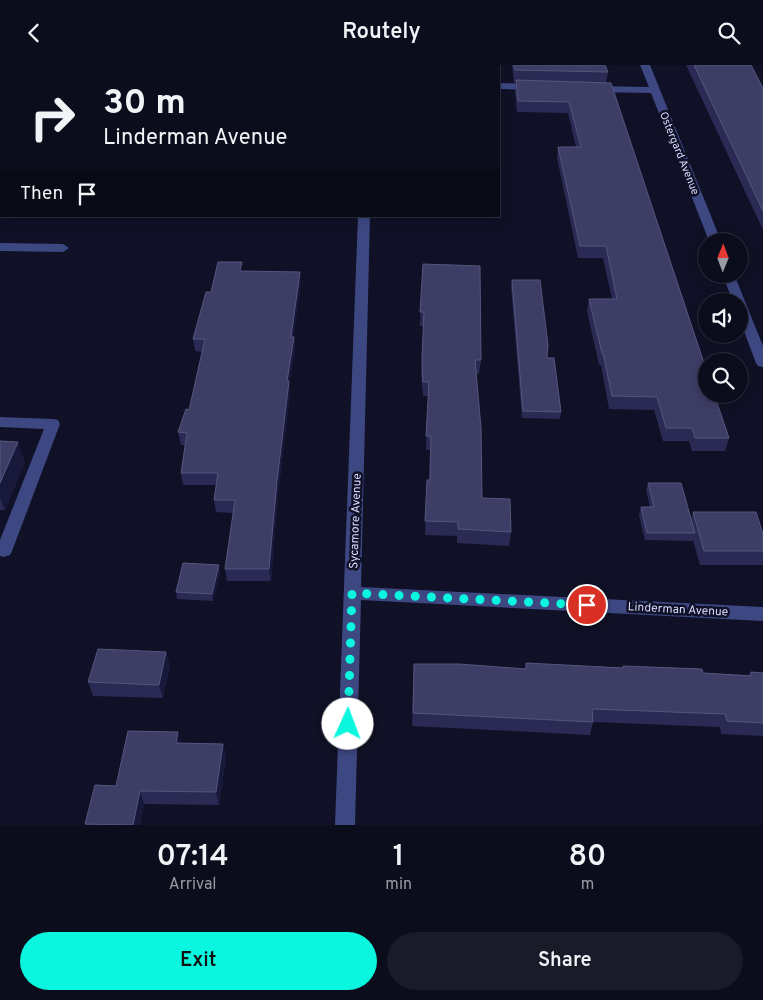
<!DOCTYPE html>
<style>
:root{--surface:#0c0d1c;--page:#1a1b29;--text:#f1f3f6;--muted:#9a9ca3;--line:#2c2d3b;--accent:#0bf6df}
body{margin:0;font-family:Overpass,sans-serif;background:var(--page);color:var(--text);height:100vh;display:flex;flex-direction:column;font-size:19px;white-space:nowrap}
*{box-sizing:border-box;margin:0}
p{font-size:16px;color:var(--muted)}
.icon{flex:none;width:28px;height:28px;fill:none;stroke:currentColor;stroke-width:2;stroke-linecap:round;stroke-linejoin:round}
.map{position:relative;height:760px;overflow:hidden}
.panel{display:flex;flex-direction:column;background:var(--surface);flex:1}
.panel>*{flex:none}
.top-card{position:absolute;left:0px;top:0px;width:500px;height:152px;box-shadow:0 2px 12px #0003,0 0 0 1px var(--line);background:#0c0d1c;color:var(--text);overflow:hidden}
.needle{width:32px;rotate:1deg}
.tools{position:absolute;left:698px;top:168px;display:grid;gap:10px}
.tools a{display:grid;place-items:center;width:50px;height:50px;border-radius:50%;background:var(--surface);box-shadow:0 2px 12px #0003,0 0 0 1px var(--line);font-size:25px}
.pin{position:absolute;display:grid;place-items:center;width:42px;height:42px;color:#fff;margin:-21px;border:2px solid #fff;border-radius:50%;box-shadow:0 1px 5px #0007}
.me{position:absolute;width:55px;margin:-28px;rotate:2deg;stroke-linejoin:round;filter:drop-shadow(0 0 4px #0008)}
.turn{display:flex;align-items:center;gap:18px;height:105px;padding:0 20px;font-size:22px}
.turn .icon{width:65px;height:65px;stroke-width:2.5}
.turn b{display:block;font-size:35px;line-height:42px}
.then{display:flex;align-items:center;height:48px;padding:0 20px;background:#0003;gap:10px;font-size:19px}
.eta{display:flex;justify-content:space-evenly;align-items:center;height:85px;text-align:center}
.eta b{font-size:30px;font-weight:600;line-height:35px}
.button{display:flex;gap:10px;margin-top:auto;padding:10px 20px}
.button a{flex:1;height:58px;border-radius:30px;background:var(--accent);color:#111;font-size:20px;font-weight:600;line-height:58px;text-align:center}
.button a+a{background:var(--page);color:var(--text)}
header{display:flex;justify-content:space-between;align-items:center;height:65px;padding:0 20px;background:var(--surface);font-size:22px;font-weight:600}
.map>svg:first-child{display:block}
</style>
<header><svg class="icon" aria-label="back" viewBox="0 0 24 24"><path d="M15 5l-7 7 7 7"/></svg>Routely<svg class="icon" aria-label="search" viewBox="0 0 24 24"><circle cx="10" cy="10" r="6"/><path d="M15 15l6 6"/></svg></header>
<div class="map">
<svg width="763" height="760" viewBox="0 0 763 760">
<rect width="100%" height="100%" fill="#101126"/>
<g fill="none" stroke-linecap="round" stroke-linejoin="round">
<path fill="#3d4883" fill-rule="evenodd" d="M 640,0 L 650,0 L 721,176 L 709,176 L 651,28 L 594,27 L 589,24 L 594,21 L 649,22 Z
M 499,18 L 534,19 L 539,22 L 534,25 L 499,24 Z
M 358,151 L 370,151 L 361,522 L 763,542 L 763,556 L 361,535 L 355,760 L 335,760 Z
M 0,178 L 63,179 L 69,183 L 63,187 L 0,186 Z
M 722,209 L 734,209 L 763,281 L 763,302 L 758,301 L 756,298 L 739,253 L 739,236 L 733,236 Z
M 0,352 L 53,354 L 58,355 L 60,359 L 12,486 L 10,490 L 4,492 L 0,491 L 0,475 L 44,364 L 0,362 Z"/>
<path stroke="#a362f9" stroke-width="15" d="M 30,1 L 32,0
M 79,1 L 80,0
M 0,23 L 1,22
M 0,63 L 1,62"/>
</g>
<path fill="#2a2a54" d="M 512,0 L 605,0 L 608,7 L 606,18 L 729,373 L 725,386 L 692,386 L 689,376 L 663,376 L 654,345 L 609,344 L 601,300 L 599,300 L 587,246 L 589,234 L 612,234 L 603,193 L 578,193 L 557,93 L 558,82 L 576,82 L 568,48 L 517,47 L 515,26 L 516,17 L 514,17 Z
M 686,0 L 751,0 L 763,23 L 763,165 Z
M 423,199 L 481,295 L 479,309 L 476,309 L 482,433 L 511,467 L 509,481 L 457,478 L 457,471 L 425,470 L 427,415 L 429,415 L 430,385 L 426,385 L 428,331 L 423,331 L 421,307 L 424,261 L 420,261 Z
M 243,206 L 301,219 L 293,272 L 294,272 L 295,285 L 289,319 L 290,329 L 278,429 L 271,516 L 227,516 L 225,504 L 233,448 L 216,447 L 214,435 L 216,420 L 183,420 L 181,408 L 185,380 L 181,380 L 178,367 L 189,345 L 203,287 L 195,286 L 193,274 L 211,227 Z
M 512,215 L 547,293 L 561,347 L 560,354 L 522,353 L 511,222 Z
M 0,376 L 25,397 L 5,445 L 0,445 Z
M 648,418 L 691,455 L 693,447 L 763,469 L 763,500 L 700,500 L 693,475 L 692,476 L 645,475 L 639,450 L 641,442 L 650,442 L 646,425 Z
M 220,508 L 213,536 L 177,534 L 176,527 Z
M 166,587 L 170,601 L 163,633 L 93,631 L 88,617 Z
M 526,598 L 622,603 L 623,601 L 703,608 L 749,610 L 751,607 L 763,608 L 763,671 L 721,669 L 720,662 L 593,657 L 590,670 L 412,661 L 414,599 L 525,604 Z
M 181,678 L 223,679 L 226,692 L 219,740 L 144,739 L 140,760 L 86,760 L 85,759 L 116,721 Z"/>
<path fill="#18183a" d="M 300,207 L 301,219 L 292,285 L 291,272 Z
M 294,272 L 295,285 L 289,319 L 290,329 L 278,429 L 271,516 L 269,504 L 277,416 L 287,316 Z
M 18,377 L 25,397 L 5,445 L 0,433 L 0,418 Z
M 219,500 L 220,508 L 213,536 L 212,529 Z
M 166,587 L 170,601 L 163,633 L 159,620 Z
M 178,667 L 181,681 L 176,678 Z
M 223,679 L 226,692 L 219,740 L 216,727 Z
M 140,726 L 144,739 L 140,760 L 133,760 Z"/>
<path fill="#3d3d66" stroke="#55567e" d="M 514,0 L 605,0 L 608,7 L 515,5 Z
M 694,0 L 751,0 L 763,23 L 763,146 Z
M 516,15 L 611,18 L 706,304 L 706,329 L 714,329 L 729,373 L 695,373 L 692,363 L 666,363 L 657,332 L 612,331 L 603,288 L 602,288 L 589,234 L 617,234 L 606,181 L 580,181 L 558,82 L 581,82 L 569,37 L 518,36 Z
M 218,197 L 242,197 L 240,206 L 300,207 L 291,272 L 294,272 L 287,316 L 289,316 L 277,416 L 269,504 L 225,504 L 235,435 L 214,435 L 218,408 L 181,408 L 187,368 L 178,367 L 186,344 L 189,345 L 205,274 L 193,274 L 206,227 L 211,227 Z
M 423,199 L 480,201 L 481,295 L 475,295 L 481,363 L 482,433 L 510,434 L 511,467 L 458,464 L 458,457 L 425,456 L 427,415 L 430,415 L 431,371 L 426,371 L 429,317 L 423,317 L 422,293 L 424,247 L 420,247 Z
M 512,215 L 540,215 L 548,280 L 547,293 L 554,293 L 561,347 L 523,346 Z
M 0,376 L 18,377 L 0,418 Z
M 648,418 L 681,418 L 695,468 L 647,468 L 641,442 L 654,442 Z
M 693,447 L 756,447 L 763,469 L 763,486 L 704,486 Z
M 183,498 L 219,500 L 212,529 L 176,527 Z
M 98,584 L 166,587 L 159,620 L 88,617 Z
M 526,598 L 623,603 L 623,601 L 702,604 L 703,608 L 751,611 L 751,607 L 763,608 L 763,658 L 727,656 L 725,649 L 592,644 L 593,657 L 413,648 L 414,599 L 459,599 L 526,604 Z
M 128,666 L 178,667 L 176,678 L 223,679 L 216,727 L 140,726 L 133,760 L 85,759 L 95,720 L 116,721 Z"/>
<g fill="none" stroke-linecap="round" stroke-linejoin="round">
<path stroke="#0bf6df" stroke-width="9" stroke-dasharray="0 16.2" d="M 348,659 L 352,528 L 587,540"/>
</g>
<g text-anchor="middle" stroke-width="5" stroke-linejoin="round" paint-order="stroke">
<g font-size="11" fill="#d7dafe" stroke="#101126">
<text transform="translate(680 88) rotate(68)" y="4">Ostergard Avenue</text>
</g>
<g font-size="12" fill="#d7dafe" stroke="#101126">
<text transform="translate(355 456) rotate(-88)" y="4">Sycamore Avenue</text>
<text transform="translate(678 544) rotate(3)" y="4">Linderman Avenue</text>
</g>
</g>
</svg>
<div class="tools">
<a><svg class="needle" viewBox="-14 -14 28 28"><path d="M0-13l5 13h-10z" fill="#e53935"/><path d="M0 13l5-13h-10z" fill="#9a9ca3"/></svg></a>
<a><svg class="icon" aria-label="sound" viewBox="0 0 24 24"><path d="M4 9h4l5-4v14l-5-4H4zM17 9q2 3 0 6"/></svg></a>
<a><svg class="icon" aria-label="search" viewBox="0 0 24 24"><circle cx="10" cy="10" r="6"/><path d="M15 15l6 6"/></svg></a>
</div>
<div class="pin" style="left:587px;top:540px;background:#d93025"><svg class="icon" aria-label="arrive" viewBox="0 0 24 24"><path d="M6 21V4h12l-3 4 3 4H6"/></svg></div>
<svg class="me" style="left:348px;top:659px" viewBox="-20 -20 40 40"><circle r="19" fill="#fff"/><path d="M0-13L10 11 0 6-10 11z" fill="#0bf6df"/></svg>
<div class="top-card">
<div class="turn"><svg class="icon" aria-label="right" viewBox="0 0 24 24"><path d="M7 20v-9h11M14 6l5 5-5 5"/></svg><div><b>30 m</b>Linderman Avenue</div></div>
<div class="then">Then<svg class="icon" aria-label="arrive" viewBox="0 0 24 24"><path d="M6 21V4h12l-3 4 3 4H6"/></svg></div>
</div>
</div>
<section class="panel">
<div class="eta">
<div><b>07:14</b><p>Arrival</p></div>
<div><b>1</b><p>min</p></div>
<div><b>80</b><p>m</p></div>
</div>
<div class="button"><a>Exit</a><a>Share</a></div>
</section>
